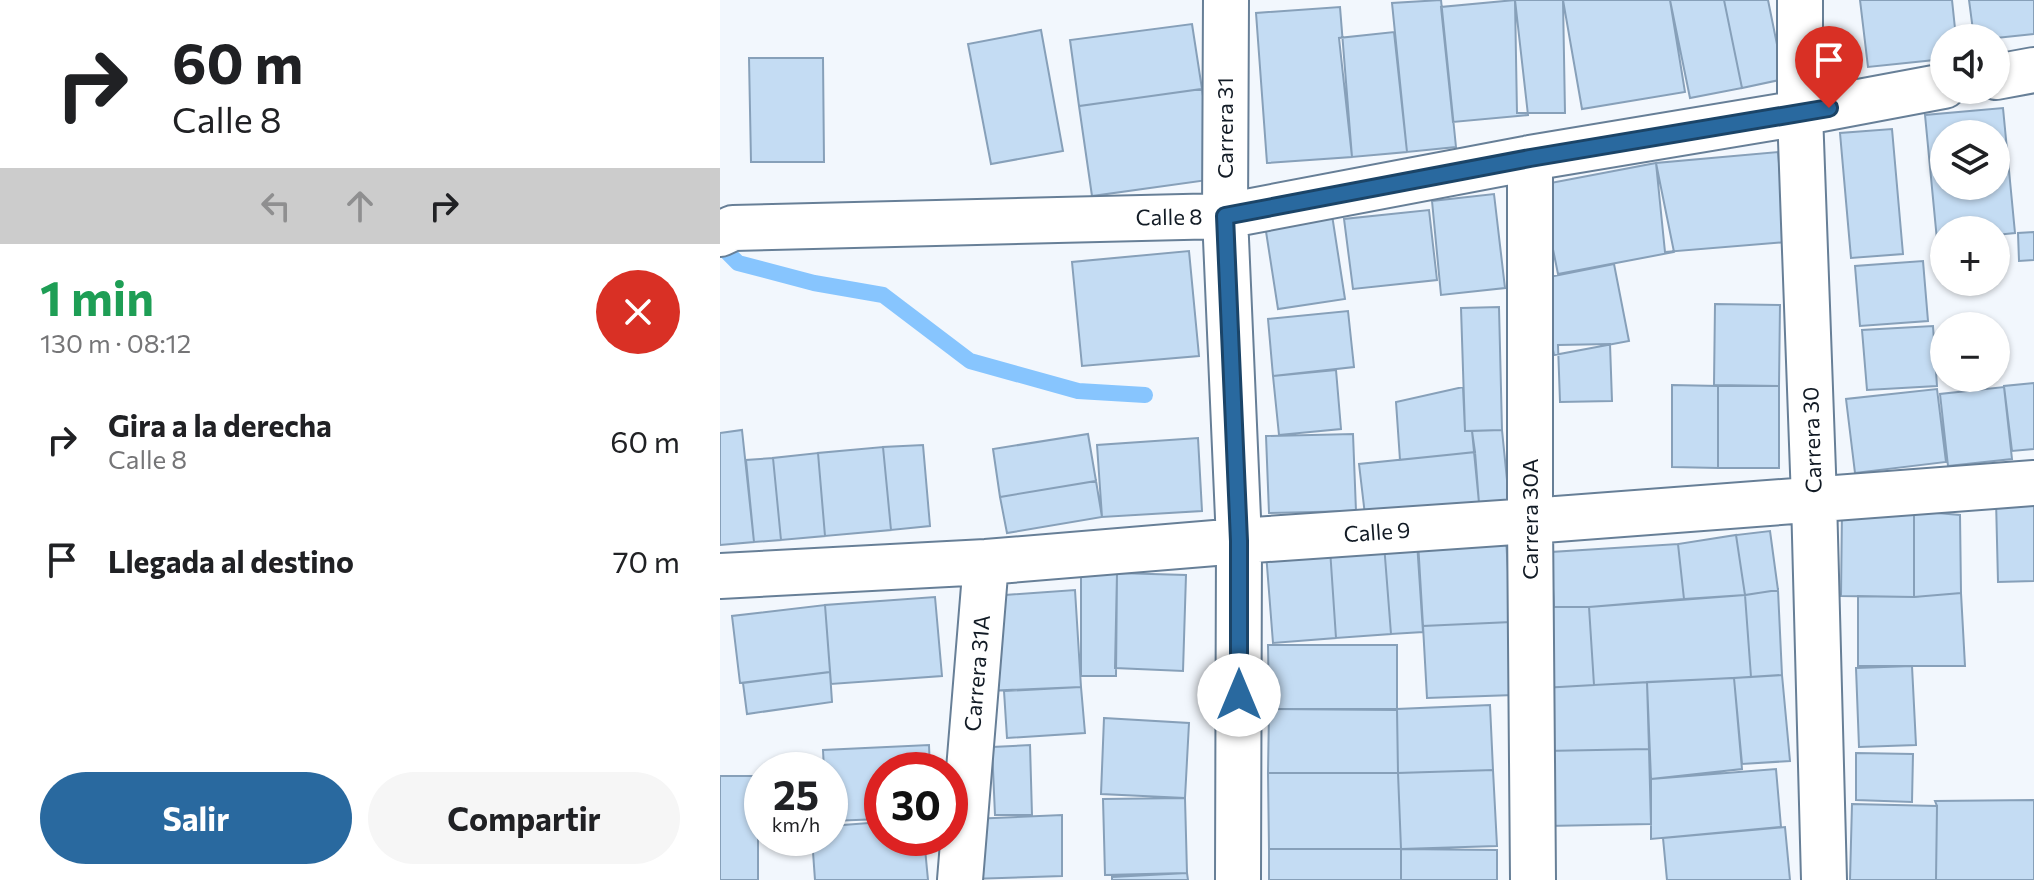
<!DOCTYPE html>
<html lang="es">
<meta charset="utf-8">
<style>
:root{--surface:#fff;--page:#f6f6f6;--text:#202124;--muted:#757577;--accent:#29699f}
body{margin:0;font-family:Commissioner,sans-serif;background:var(--page);color:var(--text);height:100vh;display:flex;flex-direction:column;font-size:30px;white-space:nowrap}
*{box-sizing:border-box;margin:0}
p{font-size:26px;color:var(--muted)}
.icon{flex:none;width:44px;height:44px;fill:none;stroke:currentColor;stroke-width:2;stroke-linecap:round;stroke-linejoin:round}
.map{position:relative;flex:1;overflow:hidden}
.side{display:flex;flex-direction:column;background:var(--surface);width:720px}
.side>*{flex:none}
.hud{background:#fff;color:var(--text);overflow:hidden}
.fabs{position:absolute;left:1210px;top:24px;display:grid;gap:16px}
.fabs a{display:grid;place-items:center;width:80px;height:80px;border-radius:50%;background:var(--surface);box-shadow:0 2px 6px #0004;font-size:40px}
.speed{position:absolute;left:24px;top:752px;display:flex;gap:16px;font-size:40px;font-weight:700;text-align:center}
.speed>*{display:grid;place-content:center;width:104px;height:104px;border-radius:50%;background:var(--surface);box-shadow:0 2px 6px #0004;line-height:1}
.speed small{font-size:20px;font-weight:400}
.speed .limit{border:12px solid #d22;background:#fff;color:#111}
.pin{position:absolute;display:grid;place-items:center;width:68px;height:68px;color:#fff;margin:-82px -34px;border-radius:50% 50% 50% 0;rotate:-45deg;box-shadow:0 0 8px #0007}
.pin .icon{rotate:45deg}
.me{position:absolute;width:88px;margin:-44px;rotate:0deg;stroke-linejoin:round;filter:drop-shadow(0 0 6px #0008)}
.turn{display:flex;align-items:center;gap:28px;height:168px;padding:0 40px;font-size:36px}
.turn .icon{width:104px;height:104px;stroke-width:2.5}
.turn b{display:block;font-size:56px;line-height:68px}
.lanes{display:flex;align-items:center;height:76px;padding:0 40px;background:#0003;justify-content:center;gap:40px;direction:ltr}
.lanes .off{opacity:.35}
.round{display:grid;place-items:center;flex:none;width:84px;height:84px;border-radius:42px;background:var(--page)}
.headline{display:flex;align-items:center;justify-content:space-between;height:136px;padding:0 40px}
h1{font-size:48px;font-weight:700;line-height:60px;color:#1e9e55}
.button{display:flex;gap:16px;margin-top:auto;padding:16px 40px}
.button a{flex:1;height:92px;border-radius:48px;background:var(--accent);color:#fff;font-size:32px;font-weight:700;line-height:92px;text-align:center}
.button a+a{background:var(--page);color:var(--text)}
ul{padding:0;list-style:none}
li{display:flex;align-items:center;gap:24px;height:120px;padding:0 40px}
li div{flex:1}
li b{display:block;font-size:30px}
li em{font-style:normal}
main{display:flex;flex:1;min-height:0}
.map>svg:first-child{display:block}
</style>
<main>
<section class="side">
<div class="hud">
<div class="turn"><svg class="icon" aria-label="right" viewBox="0 0 24 24"><path d="M7 20v-9h11M14 6l5 5-5 5"/></svg><div><b>60 m</b>Calle 8</div></div>
<div class="lanes"><svg class="icon off" aria-label="left" viewBox="0 0 24 24"><path d="M17 20v-9H6M10 6l-5 5 5 5"/></svg><svg class="icon off" aria-label="ahead" viewBox="0 0 24 24"><path d="M12 20V5M6 11l6-6 6 6"/></svg><svg class="icon" aria-label="right" viewBox="0 0 24 24"><path d="M7 20v-9h11M14 6l5 5-5 5"/></svg></div>
</div>
<div class="headline"><div><h1>1 min</h1><p>130 m · 08:12</p></div><a class="round" style="background:#d93025;color:#fff"><svg class="icon" aria-label="close" viewBox="0 0 24 24"><path d="M6 6l12 12M18 6L6 18"/></svg></a></div>
<ul>
<li><svg class="icon" aria-label="right" viewBox="0 0 24 24"><path d="M7 20v-9h11M14 6l5 5-5 5"/></svg><div><b>Gira a la derecha</b><p>Calle 8</p></div><em>60 m</em></li>
<li><svg class="icon" aria-label="arrive" viewBox="0 0 24 24"><path d="M6 21V4h12l-3 4 3 4H6"/></svg><div><b>Llegada al destino</b></div><em>70 m</em></li>
</ul>
<div class="button"><a>Salir</a><a>Compartir</a></div>
</section>
<div class="map">
<svg width="1314" height="880" viewBox="0 0 1314 880">
<rect width="100%" height="100%" fill="#f2f7fd"/>
<g fill="none" stroke-linecap="round" stroke-linejoin="round">
<path stroke="#87c5fe" stroke-width="16" d="M 0,245 L 18,263 L 94,283 L 163,295 L 250,361 L 358,391 L 425,395"/>
</g>
<path fill="#c4dcf3" stroke="#87a0b9" stroke-width="2" fill-rule="evenodd" d="M 721,0 L 736,147 L 687,152 L 672,3 Z
M 795,0 L 843,0 L 845,113 L 797,113 Z
M 795,0 L 808,115 L 733,122 L 721,7 Z
M 843,0 L 950,0 L 965,92 L 862,109 Z
M 950,0 L 1004,0 L 1022,88 L 970,98 Z
M 1004,0 L 1048,0 L 1064,79 L 1022,88 Z
M 1140,0 L 1232,0 L 1236,38 L 1224,38 L 1224,59 L 1148,67 Z
M 1249,0 L 1314,0 L 1314,34 L 1276,38 L 1254,38 Z
M 620,7 L 632,157 L 547,163 L 536,13 Z
M 472,24 L 482,89 L 359,106 L 350,40 Z
M 321,30 L 343,151 L 271,164 L 248,44 Z
M 674,32 L 687,152 L 632,157 L 619,38 Z
M 29,58 L 103,58 L 104,162 L 31,162 Z
M 482,89 L 495,179 L 372,196 L 359,106 Z
M 1283,108 L 1295,233 L 1276,235 L 1276,230 L 1224,230 L 1224,240 L 1217,240 L 1205,115 ZM 1224,134 L 1276,134 L 1276,186 L 1224,186 Z
M 1172,129 L 1183,254 L 1131,258 L 1120,133 Z
M 1058,152 L 1066,242 L 945,252 L 936,163 Z
M 936,163 L 954,252 L 838,274 L 820,185 Z
M 774,194 L 785,288 L 721,295 L 712,201 Z
M 709,210 L 717,280 L 633,289 L 624,219 Z
M 612,215 L 625,299 L 558,309 L 545,225 Z
M 1314,232 L 1314,260 L 1299,261 L 1298,233 Z
M 469,251 L 479,356 L 362,366 L 352,262 Z
M 1203,261 L 1208,321 L 1140,326 L 1135,266 Z
M 894,264 L 909,341 L 834,355 L 819,279 Z
M 995,304 L 1060,305 L 1059,386 L 994,385 Z
M 779,307 L 782,430 L 745,431 L 741,308 Z
M 628,311 L 634,367 L 553,376 L 548,319 Z
M 1213,326 L 1217,386 L 1147,390 L 1142,330 Z
M 890,344 L 892,401 L 840,402 L 838,345 Z
M 616,370 L 621,429 L 559,435 L 553,376 Z
M 1314,383 L 1314,449 L 1292,451 L 1284,386 Z
M 952,385 L 998,386 L 998,468 L 952,467 Z
M 998,386 L 1059,386 L 1059,468 L 998,468 Z
M 743,387 L 745,431 L 752,431 L 755,452 L 680,460 L 676,402 Z
M 1284,387 L 1292,459 L 1228,466 L 1220,394 Z
M 1217,389 L 1226,462 L 1135,473 L 1126,399 Z
M 22,430 L 34,542 L 0,545 L 0,433 Z
M 782,430 L 789,500 L 759,503 L 752,431 Z
M 368,434 L 376,481 L 280,497 L 273,449 Z
M 633,434 L 636,511 L 549,513 L 546,436 Z
M 478,438 L 482,511 L 382,517 L 377,445 Z
M 203,445 L 210,526 L 171,530 L 163,447 Z
M 163,447 L 171,530 L 105,536 L 98,453 Z
M 755,452 L 759,503 L 645,515 L 639,464 Z
M 98,453 L 105,536 L 61,540 L 53,458 Z
M 53,458 L 61,540 L 34,542 L 26,460 Z
M 376,481 L 382,517 L 287,533 L 280,497 Z
M 1314,499 L 1314,581 L 1278,582 L 1276,500 Z
M 1122,511 L 1194,511 L 1194,597 L 1121,596 Z
M 1194,511 L 1240,515 L 1241,593 L 1194,597 Z
M 1050,531 L 1058,590 L 1025,595 L 1016,535 Z
M 1016,535 L 1025,595 L 964,599 L 958,544 Z
M 786,538 L 791,622 L 703,626 L 698,542 Z
M 697,542 L 703,632 L 671,634 L 664,544 Z
M 664,544 L 671,634 L 616,638 L 610,549 Z
M 958,544 L 964,599 L 869,607 L 834,607 L 831,552 Z
M 610,549 L 616,638 L 553,643 L 546,553 Z
M 361,572 L 397,573 L 396,676 L 361,676 Z
M 397,573 L 466,575 L 463,671 L 395,668 Z
M 355,590 L 361,687 L 265,691 L 272,596 Z
M 1058,590 L 1062,675 L 1031,677 L 1025,595 Z
M 1241,593 L 1245,666 L 1138,666 L 1138,596 L 1194,597 Z
M 1025,595 L 1031,677 L 874,685 L 869,607 Z
M 215,597 L 222,676 L 111,684 L 105,605 Z
M 105,605 L 110,672 L 20,683 L 12,616 Z
M 822,607 L 869,607 L 874,685 L 822,688 Z
M 791,622 L 794,695 L 707,698 L 703,626 Z
M 548,645 L 677,645 L 677,709 L 549,709 Z
M 1192,666 L 1196,745 L 1139,747 L 1136,668 Z
M 110,672 L 112,702 L 27,714 L 23,683 Z
M 1062,675 L 1070,761 L 1022,764 L 1014,678 Z
M 1014,678 L 1022,769 L 931,779 L 927,682 Z
M 927,682 L 929,749 L 824,751 L 822,688 Z
M 361,687 L 365,733 L 287,738 L 284,691 Z
M 770,705 L 773,770 L 678,773 L 677,709 Z
M 549,709 L 677,710 L 678,773 L 548,773 Z
M 384,718 L 469,723 L 465,798 L 381,794 Z
M 209,745 L 210,770 L 162,770 L 162,819 L 110,821 L 110,770 L 104,770 L 103,750 Z
M 310,745 L 312,815 L 275,815 L 272,747 Z
M 929,749 L 931,824 L 826,826 L 824,751 Z
M 1136,753 L 1193,754 L 1192,802 L 1136,800 Z
M 1056,769 L 1061,827 L 931,839 L 931,779 Z
M 773,770 L 777,846 L 681,849 L 678,773 Z
M 548,773 L 678,773 L 681,849 L 549,849 Z
M 0,776 L 38,776 L 38,880 L 0,880 Z
M 465,798 L 467,873 L 385,875 L 383,799 Z
M 1314,800 L 1314,880 L 1216,880 L 1217,806 L 1215,801 Z
M 1132,804 L 1217,806 L 1216,880 L 1130,880 Z
M 342,815 L 342,876 L 249,879 L 251,819 Z
M 162,822 L 162,838 L 204,838 L 208,880 L 95,880 L 92,838 L 110,838 L 110,826 Z
M 1065,827 L 1070,880 L 947,880 L 943,838 Z
M 549,849 L 681,849 L 681,880 L 549,880 Z
M 681,849 L 777,850 L 777,880 L 681,880 Z
M 467,873 L 468,880 L 392,880 L 392,877 Z"/>
<g fill="none" stroke-linecap="round" stroke-linejoin="round">
<g stroke="#677f97" stroke-width="48">
<path id="minor" d="M 506,0 L 505,216 L 519,541 L 518,880
M 1080,0 L 1080,113 L 1094,499 L 1104,880
M 1276,77 L 1314,70
M 810,158 L 810,521 L 813,880
M 0,234 L 13,228 L 505,216 L 810,158 L 1080,113 L 1224,86
M 0,576 L 266,562 L 519,541 L 810,521 L 1314,483
M 240,880 L 266,562"/>
</g>
<use href="#minor" stroke="#fff" stroke-width="44"/>
</g>
<g fill="none" stroke-linecap="round" stroke-linejoin="round">
<g stroke="#1b4467" stroke-width="20">
<path id="route" d="M 519,695 L 519,541 L 505,216 L 810,158 L 1109,108"/>
</g>
<use href="#route" stroke="#29699f" stroke-width="14"/>
</g>
<g text-anchor="middle" stroke-width="7" stroke-linejoin="round" paint-order="stroke">
<g font-size="22" fill="#121b25" stroke="#fff">
<text transform="translate(505 128) rotate(-90)" y="8">Carrera 31</text>
<text transform="translate(449 217) rotate(-1)" y="8">Calle 8</text>
<text transform="translate(1092 440) rotate(-92)" y="8">Carrera 30</text>
<text transform="translate(810 519) rotate(-90)" y="8">Carrera 30A</text>
<text transform="translate(657 532) rotate(-4)" y="8">Calle 9</text>
<text transform="translate(257 673) rotate(-85)" y="8">Carrera 31A</text>
</g>
</g>
</svg>
<div class="fabs">
<a><svg class="icon" aria-label="sound" viewBox="0 0 24 24"><path d="M4 9h4l5-4v14l-5-4H4zM17 9q2 3 0 6"/></svg></a>
<a><svg class="icon" aria-label="layers" viewBox="0 0 24 24"><path d="M12 4l9 5-9 5-9-5zM3 14l9 5 9-5"/></svg></a>
<a>+</a>
<a>−</a>
</div>
<div class="speed"><div>25<small>km/h</small></div><div class="limit">30</div></div>
<div class="pin" style="left:1109px;top:108px;background:#d93025"><svg class="icon" aria-label="arrive" viewBox="0 0 24 24"><path d="M6 21V4h12l-3 4 3 4H6"/></svg></div>
<svg class="me" style="left:519px;top:695px" viewBox="-20 -20 40 40"><circle r="19" fill="#fff"/><path d="M0-13L10 11 0 6-10 11z" fill="#29699f"/></svg>
</div>
</main>
